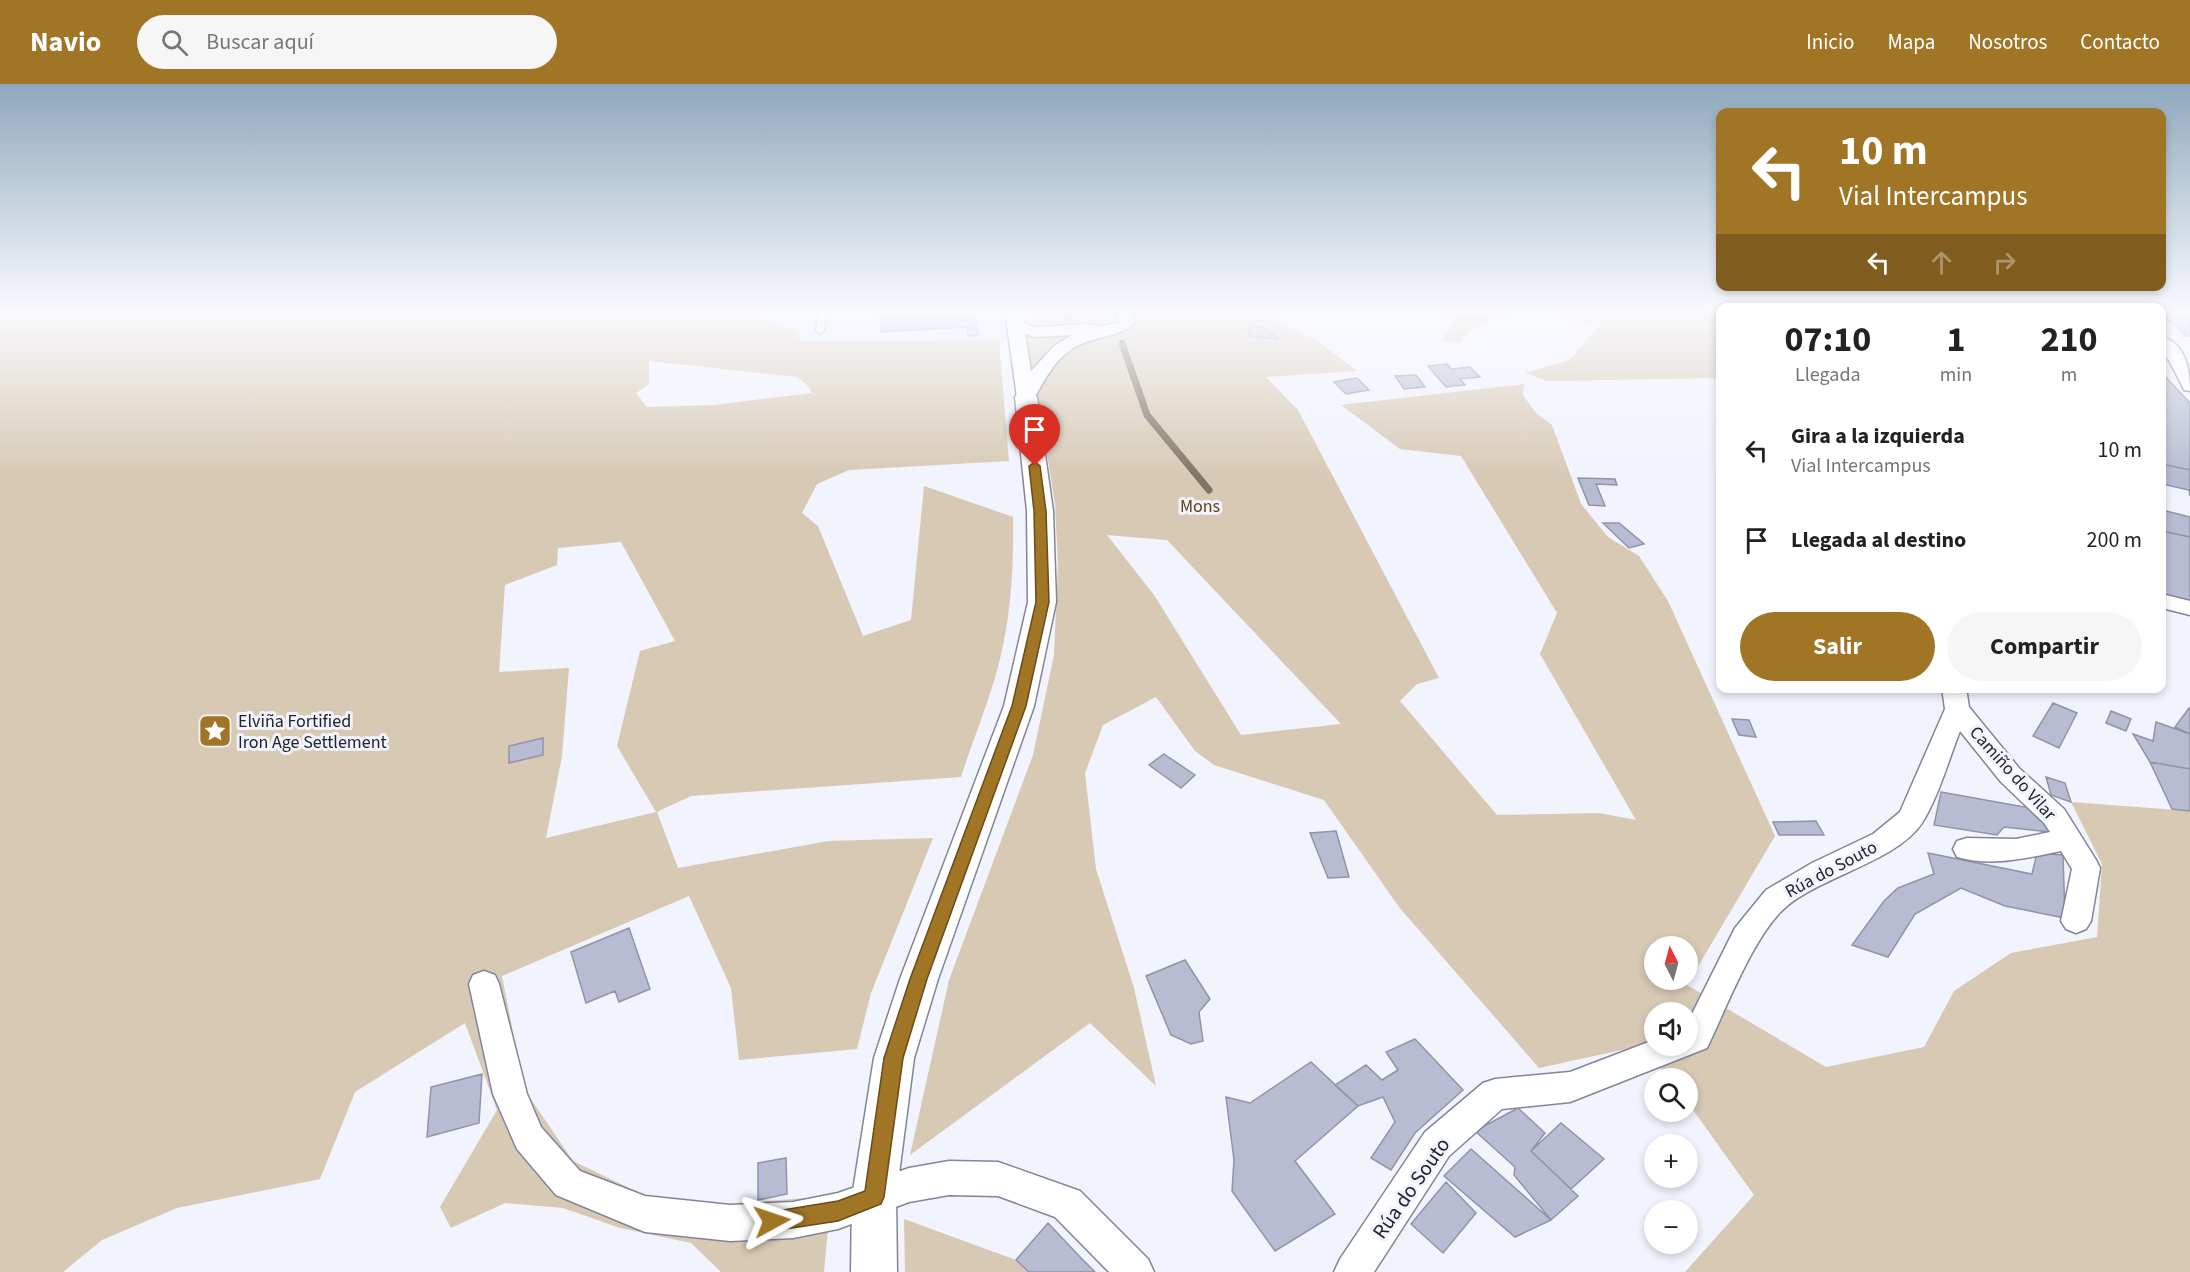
<!DOCTYPE html>
<html lang="es">
<meta charset="utf-8">
<style>
:root{--surface:#fff;--page:#f6f6f6;--text:#222;--muted:#767676;--accent:#a17526}
body{margin:0;font-family:"Source Sans 3",sans-serif;background:var(--page);color:var(--text);height:100vh;display:flex;flex-direction:column;font-size:22px;white-space:nowrap}
*{box-sizing:border-box;margin:0}
p{font-size:20px;color:var(--muted)}
.icon{flex:none;width:33px;height:33px;fill:none;stroke:currentColor;stroke-width:2;stroke-linecap:round;stroke-linejoin:round}
.map{position:relative;flex:1;overflow:hidden}
.panel{position:absolute;left:1716px;top:219px;width:450px;height:390px;display:flex;flex-direction:column;background:var(--surface);border-radius:12px;box-shadow:0 3px 9px #0003}
.panel>*{flex:none}
.top-card{position:absolute;left:1716px;top:24px;width:450px;height:183px;border-radius:12px;box-shadow:0 3px 9px #0003;background:#a17526;color:#fff;overflow:hidden}
.needle{width:39px;rotate:354deg}
.tools{position:absolute;left:1644px;top:852px;display:grid;gap:12px}
.tools a{display:grid;place-items:center;width:54px;height:54px;border-radius:50%;background:var(--surface);box-shadow:0 3px 9px #0003;font-size:30px}
.pin{position:absolute;display:grid;place-items:center;width:51px;height:51px;color:#fff;margin:-62px -26px;border-radius:50% 50% 50% 0;rotate:-45deg;box-shadow:0 0 6px #0007}
.pin .icon{rotate:45deg}
.me{position:absolute;width:66px;margin:-33px;rotate:85deg;stroke-linejoin:round;filter:drop-shadow(0 0 4px #0008)}
.turn{display:flex;align-items:center;gap:21px;height:126px;padding:0 24px;font-size:27px}
.turn .icon{width:78px;height:78px;stroke-width:2.5}
.turn b{display:block;font-size:42px;line-height:51px}
.lanes{display:flex;align-items:center;height:57px;padding:0 24px;background:#0003;justify-content:center;gap:30px;direction:ltr}
.lanes .off{opacity:.35}
.eta{display:flex;justify-content:space-evenly;align-items:center;height:102px;text-align:center}
.eta b{font-size:36px;font-weight:700;line-height:42px}
.action{display:flex;gap:12px;margin-top:auto;padding:12px 24px}
.action a{flex:1;height:69px;border-radius:36px;background:var(--accent);color:#fff;font-size:24px;font-weight:700;line-height:69px;text-align:center}
.action a+a{background:var(--page);color:var(--text)}
ul{padding:0;list-style:none}
li{display:flex;align-items:center;gap:18px;height:90px;padding:0 24px}
li div{flex:1}
li b{display:block;font-size:22px}
li em{font-style:normal}
header{display:flex;align-items:center;gap:36px;box-sizing:border-box;height:84px;padding:0 30px;background:var(--accent);color:#fff}
header strong{font-size:28px}
nav{display:flex;gap:33px;margin-inline-start:auto;font-size:21px}
.search{width:420px;height:54px;background:var(--page);display:flex;align-items:center;gap:15px;box-sizing:border-box;padding:0 21px;border-radius:33px;color:var(--muted);font-size:22px}
.map>svg:first-child{display:block}
</style>
<header>
<strong>Navio</strong>
<div class="search"><svg class="icon" aria-label="search" viewBox="0 0 24 24"><circle cx="10" cy="10" r="6"/><path d="M15 15l6 6"/></svg>Buscar aquí</div>
<nav><a>Inicio</a><a>Mapa</a><a>Nosotros</a><a>Contacto</a></nav>
</header>
<div class="map">
<svg width="2190" height="1188" viewBox="0 0 2190 1188">
<rect width="100%" height="100%" fill="#f1f3fd"/>
<path fill="#e7eafd" d="M 762,227 L 1292,227 L 1274,237 L 1316,256 L 800,258 L 760,233 Z"/>
<path fill="#d7c9b4" fill-rule="evenodd" d="M 0,227 L 761,227 L 760,234 L 798,247 L 800,258 L 999,256 L 1009,377 L 849,386 L 817,400 L 802,429 L 818,442 L 863,552 L 911,536 L 924,402 L 1013,433 C 1014,483 1011,534 998,583 C 988,620 973,656 961,693 L 691,712 L 657,728 L 678,784 L 828,757 L 933,754 L 871,909 L 857,965 L 739,976 L 731,904 L 689,812 L 502,892 L 524,1005 L 573,1077 L 648,1113 L 732,1120 L 831,1112 L 824,1188 L 721,1188 L 691,1159 L 620,1144 L 563,1124 L 505,1119 L 451,1144 L 440,1123 L 497,1026 L 465,939 L 355,1008 L 320,1095 L 177,1124 L 102,1156 L 63,1188 L 0,1188 ZM 649,277 L 797,293 L 807,301 L 812,309 L 713,321 L 647,323 L 636,309 L 649,300 ZM 621,458 L 675,557 L 640,567 L 617,662 L 656,728 L 546,754 L 562,672 L 569,584 L 499,588 L 505,501 L 557,481 L 558,464 Z
M 1033,227 L 1108,227 L 1111,237 L 1035,240 Z
M 1133,227 L 1295,227 L 1274,237 L 1316,256 L 1357,287 L 1266,293 L 1298,326 L 1439,594 L 1417,600 L 1400,617 L 1497,731 L 1599,729 L 1636,736 L 1540,570 L 1557,529 L 1461,372 L 1400,365 L 1341,321 L 1524,300 L 1523,311 L 1536,329 L 1552,341 L 1581,420 L 1608,453 L 1639,472 L 1668,517 L 1775,752 L 1687,901 L 1826,983 L 1924,963 L 1954,907 L 2011,869 L 2097,853 L 2102,780 L 2071,718 L 2190,727 L 2190,1188 L 1685,1188 L 1754,1111 L 1688,1019 L 1688,994 L 1670,994 L 1664,987 L 1631,964 L 1539,984 L 1399,823 L 1324,716 L 1214,681 L 1195,667 L 1156,613 L 1103,641 L 1085,689 L 1096,785 L 1134,904 L 1156,1002 L 1090,939 L 910,1071 L 949,896 L 1033,671 L 1054,571 L 1058,479 L 1055,421 L 1037,305 L 1062,271 L 1083,256 L 1106,255 L 1133,243 ZM 1107,451 L 1167,456 L 1341,640 L 1241,651 L 1154,511 ZM 1654,862 L 1688,862 L 1688,896 L 1654,896 ZM 1654,928 L 1688,928 L 1688,962 L 1654,962 Z
M 1408,227 L 1438,227 L 1458,231 L 1499,227 L 1720,227 L 1720,294 L 1547,297 L 1525,289 L 1570,276 L 1601,239 L 1570,237 L 1543,228 L 1486,237 L 1469,248 L 1460,259 L 1441,256 L 1457,236 Z
M 1079,249 L 1051,265 L 1035,282 L 1028,283 L 1021,252 Z
M 904,1135 L 1016,1176 L 1029,1188 L 905,1188 Z"/>
<g fill="none" stroke-linecap="round" stroke-linejoin="round">
<path stroke="#807465" stroke-width="7" d="M 1066,227 L 1069,232
M 1122,259 L 1147,331 L 1209,406"/>
</g>
<path fill="#b8bcd3" stroke="#9094aa" stroke-width="1.5" d="M 875,227 L 975,229 L 978,251 L 968,252 L 968,243 L 881,248 L 881,233 L 874,233 Z
M 2163,231 L 2190,232 L 2190,252 L 2186,252 Z
M 1252,242 L 1262,243 L 1279,255 L 1251,252 L 1247,247 Z
M 1447,280 L 1451,285 L 1470,283 L 1480,293 L 1460,295 L 1465,301 L 1446,303 L 1428,282 Z
M 2162,289 L 2190,319 L 2190,386 L 2162,380 Z
M 1416,291 L 1425,303 L 1404,305 L 1395,292 Z
M 1357,294 L 1369,306 L 1346,310 L 1334,298 Z
M 2162,380 L 2190,386 L 2190,412 L 2189,406 L 2162,400 Z
M 1578,394 L 1615,395 L 1617,401 L 1596,400 L 1605,422 L 1589,421 Z
M 2162,426 L 2190,433 L 2190,453 L 2162,447 Z
M 1603,439 L 1619,439 L 1644,460 L 1629,464 Z
M 2162,447 L 2190,453 L 2190,518 L 2162,510 Z
M 2053,619 L 2077,629 L 2059,664 L 2033,652 Z
M 2189,624 L 2190,624 L 2190,650 L 2175,643 Z
M 2111,627 L 2131,635 L 2126,647 L 2106,639 Z
M 1732,635 L 1749,636 L 1756,653 L 1739,651 Z
M 2156,638 L 2190,650 L 2190,685 L 2150,678 L 2133,650 L 2153,657 Z
M 543,654 L 543,671 L 509,679 L 509,662 Z
M 1164,670 L 1195,691 L 1181,704 L 1149,681 Z
M 2150,678 L 2190,685 L 2190,727 L 2172,725 Z
M 2046,693 L 2065,699 L 2071,718 L 2051,711 Z
M 1941,708 L 2041,726 L 2050,748 L 2004,743 L 1997,751 L 1934,741 Z
M 1816,737 L 1824,751 L 1779,751 L 1773,738 Z
M 1336,747 L 1349,793 L 1328,794 L 1310,749 Z
M 1928,769 L 2032,790 L 2037,769 L 2063,771 L 2065,834 L 2005,822 L 1961,804 L 1915,830 L 1888,873 L 1852,861 L 1884,817 L 1898,804 L 1934,790 Z
M 629,844 L 650,905 L 619,918 L 615,907 L 586,919 L 571,868 Z
M 1185,876 L 1210,915 L 1199,928 L 1203,957 L 1191,960 L 1171,951 L 1146,892 Z
M 1415,955 L 1463,1006 L 1415,1049 L 1391,1086 L 1371,1074 L 1395,1038 L 1383,1013 L 1358,1022 L 1335,1001 L 1366,981 L 1382,996 L 1398,986 L 1386,968 Z
M 1311,978 L 1358,1022 L 1295,1077 L 1335,1130 L 1275,1167 L 1232,1107 L 1234,1076 L 1226,1013 L 1250,1019 Z
M 482,990 L 479,1039 L 427,1053 L 431,1003 Z
M 1518,1024 L 1545,1049 L 1531,1067 L 1578,1112 L 1551,1136 L 1514,1091 L 1515,1083 L 1475,1047 Z
M 1561,1039 L 1604,1075 L 1571,1105 L 1531,1067 Z
M 1471,1065 L 1551,1136 L 1515,1153 L 1444,1092 Z
M 786,1074 L 787,1110 L 758,1116 L 758,1079 Z
M 1446,1098 L 1476,1129 L 1443,1169 L 1411,1140 Z
M 1048,1139 L 1081,1174 L 1095,1188 L 1029,1188 L 1016,1176 Z"/>
<g fill="none" stroke-linecap="round" stroke-linejoin="round">
<g stroke="#82859a" stroke-width="3">
<path id="service" d="M 819,227 L 827,227 L 824,247 L 820,249 L 816,247 Z"/>
</g>
<g stroke="#82859a" stroke-width="3">
<path id="minor" d="M 1007,227 L 1021,227 L 1024,239 L 1036,243 L 1089,240 C 1099,243 1107,242 1118,238 L 1115,227 L 1131,227 L 1134,239 C 1125,252 1091,253 1075,263 C 1052,277 1046,296 1032,317 L 1026,318 L 1017,313 L 1007,242 ZM 1025,250 L 1035,253 L 1072,251 L 1054,262 L 1031,287 Z
M 2162,253 C 2186,259 2190,287 2190,307 L 2184,306 L 2170,278 L 2162,268 Z
M 2162,510 L 2190,517 L 2190,531 L 2162,524 Z
M 1942,604 L 1966,604 L 1969,623 L 2019,684 L 2064,725 L 2096,776 L 2100,784 L 2091,837 L 2086,845 L 2076,849 L 2066,845 L 2061,837 L 2072,785 L 2061,767 C 2028,774 1991,783 1957,773 L 1953,765 L 1957,757 L 1967,754 L 2016,755 L 2050,748 L 2044,739 L 2001,698 L 1960,647 C 1949,675 1938,714 1922,739 C 1897,777 1823,792 1787,822 C 1755,848 1726,925 1707,964 L 1570,1018 L 1502,1025 L 1449,1072 L 1374,1188 L 1334,1188 L 1340,1175 L 1425,1048 L 1483,999 L 1495,995 L 1570,988 L 1654,956 L 1654,962 L 1688,962 L 1688,938 L 1735,844 L 1766,806 L 1812,779 L 1873,750 L 1900,728 L 1945,625 Z
M 484,887 L 495,891 L 499,900 L 527,1010 L 541,1043 L 580,1087 L 645,1112 L 730,1121 L 793,1118 L 838,1109 L 909,1084 L 949,1077 L 998,1078 L 1080,1107 L 1148,1175 L 1154,1188 L 1109,1188 L 1055,1133 L 998,1112 L 949,1111 L 909,1118 L 838,1145 L 793,1154 L 730,1157 L 645,1148 L 556,1111 L 517,1065 L 493,1010 L 469,900 L 473,891 Z"/>
</g>
<g stroke="#82859a" stroke-width="3">
<path id="tertiary" d="M 1026,306 L 1034,308 L 1037,313 L 1053,427 L 1056,518 L 1034,622 L 938,895 L 914,974 L 896,1113 L 897,1188 L 851,1188 L 852,1113 L 874,974 L 900,895 L 1004,622 L 1028,518 L 1027,427 L 1015,313 L 1018,308 Z"/>
</g>
<use href="#service" fill="#fff" fill-rule="evenodd"/>
<use href="#minor" fill="#fff" fill-rule="evenodd"/>
<use href="#tertiary" fill="#fff" fill-rule="evenodd"/>
</g>
<linearGradient id="sky" x2="0" y2="1"><stop stop-color="#8fa8bd"/><stop offset="0.58" stop-color="#f9fafe"/><stop offset="1" stop-color="#f9fafe" stop-opacity="0"/></linearGradient>
<rect width="2190" height="393" fill="url(#sky)"/>
<path fill="#a17526" stroke="#694c19" stroke-width="1.5" d="M 1035,378 L 1040,382 L 1046,427 L 1049,518 L 1026,622 L 927,895 L 903,974 L 884,1113 L 881,1120 L 838,1137 L 772,1147 L 765,1144 L 762,1137 L 765,1129 L 838,1117 L 865,1107 L 884,974 L 910,895 L 1012,622 L 1036,518 L 1034,427 L 1029,382 Z"/>
<defs>
<g id="sight-square" transform="scale(1.725)"><rect x="-9" y="-9" width="18" height="18" rx="4" fill="#a17526" stroke="#f1f3fd"/><path d="M0-6L1.8-2.2L6-1.7L2.9 1.2L3.7 5.4L0 3.3L-3.7 5.4L-2.9 1.2L-6-1.7L-1.8-2.2Z" fill="#fff"/></g>
</defs>
<g fill-rule="evenodd">
<use href="#sight-square" x="215" y="647"/>
</g>
<g text-anchor="middle" stroke-width="6" stroke-linejoin="round" paint-order="stroke">
<g font-size="18" fill="#5f4414" stroke="#f1f3fd">
<text x="1200" y="428">Mons</text>
</g>
<g font-size="18" fill="#22242c" stroke="#f1f3fd" text-anchor="start">
<text x="238" y="643">Elviña Fortified<tspan x="238" dy="21">Iron Age Settlement</tspan></text>
</g>
<g font-size="18" fill="#22242c" stroke="#f1f3fd">
<text transform="translate(2013 689) rotate(48)" y="6">Camiño do Vilar</text>
<text transform="translate(1831 785) rotate(-28)" y="6">Rúa do Souto</text>
</g>
<g font-size="21" fill="#22242c" stroke="#f1f3fd">
<text transform="translate(1411 1104) rotate(-55)" y="7">Rúa do Souto</text>
</g>
</g>
</svg>
<div class="tools">
<a><svg class="needle" viewBox="-14 -14 28 28"><path d="M0-13l5 13h-10z" fill="#e53935"/><path d="M0 13l5-13h-10z" fill="#767676"/></svg></a>
<a><svg class="icon" aria-label="sound" viewBox="0 0 24 24"><path d="M4 9h4l5-4v14l-5-4H4zM17 9q2 3 0 6"/></svg></a>
<a><svg class="icon" aria-label="search" viewBox="0 0 24 24"><circle cx="10" cy="10" r="6"/><path d="M15 15l6 6"/></svg></a>
<a>+</a>
<a>−</a>
</div>
<div class="pin" style="left:1035px;top:382px;background:#d93025"><svg class="icon" aria-label="arrive" viewBox="0 0 24 24"><path d="M6 21V4h12l-3 4 3 4H6"/></svg></div>
<svg class="me" style="left:772px;top:1137px" viewBox="-20 -20 40 40"><path d="M0-17L14 15 0 8-14 15z" fill="#a17526" stroke="#fff" stroke-width="4"/></svg>
<div class="top-card">
<div class="turn"><svg class="icon" aria-label="left" viewBox="0 0 24 24"><path d="M17 20v-9H6M10 6l-5 5 5 5"/></svg><div><b>10 m</b>Vial Intercampus</div></div>
<div class="lanes"><svg class="icon" aria-label="left" viewBox="0 0 24 24"><path d="M17 20v-9H6M10 6l-5 5 5 5"/></svg><svg class="icon off" aria-label="ahead" viewBox="0 0 24 24"><path d="M12 20V5M6 11l6-6 6 6"/></svg><svg class="icon off" aria-label="right" viewBox="0 0 24 24"><path d="M7 20v-9h11M14 6l5 5-5 5"/></svg></div>
</div>
<section class="panel">
<div class="eta">
<div><b>07:10</b><p>Llegada</p></div>
<div><b>1</b><p>min</p></div>
<div><b>210</b><p>m</p></div>
</div>
<ul>
<li><svg class="icon" aria-label="left" viewBox="0 0 24 24"><path d="M17 20v-9H6M10 6l-5 5 5 5"/></svg><div><b>Gira a la izquierda</b><p>Vial Intercampus</p></div><em>10 m</em></li>
<li><svg class="icon" aria-label="arrive" viewBox="0 0 24 24"><path d="M6 21V4h12l-3 4 3 4H6"/></svg><div><b>Llegada al destino</b></div><em>200 m</em></li>
</ul>
<div class="action"><a>Salir</a><a>Compartir</a></div>
</section>
</div>
